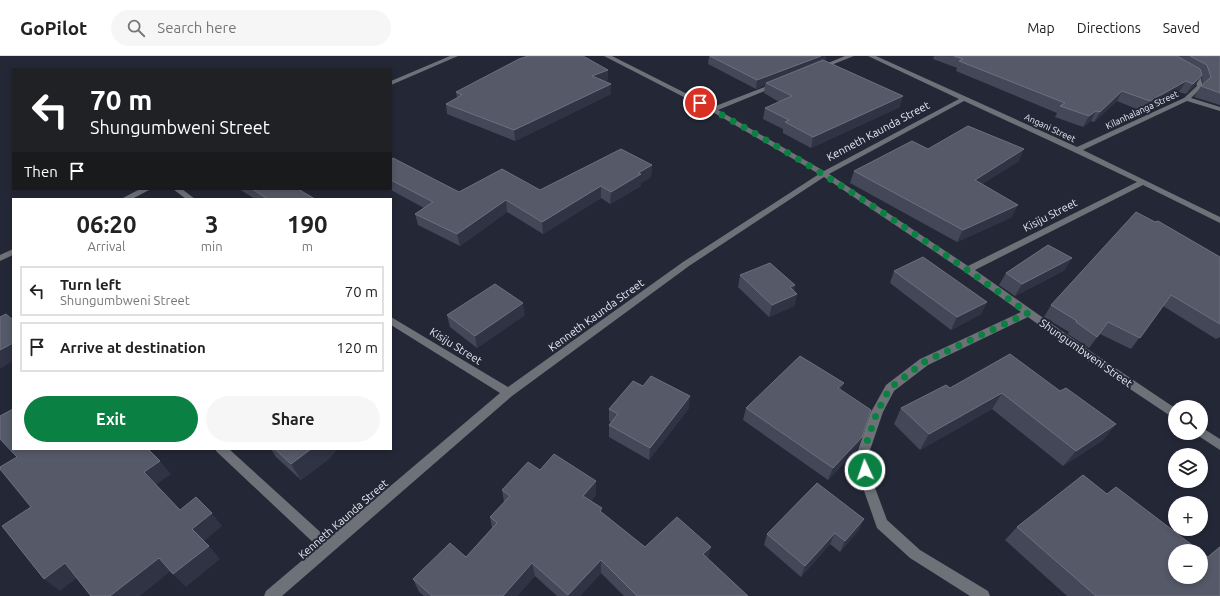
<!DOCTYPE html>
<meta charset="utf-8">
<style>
:root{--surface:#fff;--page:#f6f6f6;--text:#222;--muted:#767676;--line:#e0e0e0;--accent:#0b8043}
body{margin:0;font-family:Ubuntu,sans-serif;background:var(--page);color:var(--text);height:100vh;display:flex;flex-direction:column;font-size:15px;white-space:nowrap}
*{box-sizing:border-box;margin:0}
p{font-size:13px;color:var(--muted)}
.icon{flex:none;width:22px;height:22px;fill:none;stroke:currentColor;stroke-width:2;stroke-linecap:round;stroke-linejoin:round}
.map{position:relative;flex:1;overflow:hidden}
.side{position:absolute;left:12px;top:142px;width:380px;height:252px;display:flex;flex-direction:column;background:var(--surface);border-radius:0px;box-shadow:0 2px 6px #0003}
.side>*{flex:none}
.banner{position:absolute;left:12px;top:12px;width:380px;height:122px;border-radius:0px;box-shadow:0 2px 6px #0003;background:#202124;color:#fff;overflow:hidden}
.controls{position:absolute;left:1168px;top:344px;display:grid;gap:8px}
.controls a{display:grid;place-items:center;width:40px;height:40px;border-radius:50%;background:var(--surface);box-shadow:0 2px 6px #0003;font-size:20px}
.pin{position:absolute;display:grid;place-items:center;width:34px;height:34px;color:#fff;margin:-17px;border:2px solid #fff;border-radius:50%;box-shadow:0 1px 4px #0007}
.me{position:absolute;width:44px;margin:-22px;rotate:357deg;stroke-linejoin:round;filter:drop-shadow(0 0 3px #0008)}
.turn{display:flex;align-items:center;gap:14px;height:84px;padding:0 12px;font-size:18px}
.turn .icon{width:52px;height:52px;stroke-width:2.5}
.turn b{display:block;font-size:28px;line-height:34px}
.then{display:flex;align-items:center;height:38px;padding:0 12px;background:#0003;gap:8px;font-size:15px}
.eta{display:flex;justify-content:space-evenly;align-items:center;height:68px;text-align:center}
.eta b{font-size:24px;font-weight:700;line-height:28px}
.button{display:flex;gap:8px;margin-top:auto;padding:8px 12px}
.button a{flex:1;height:46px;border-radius:24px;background:var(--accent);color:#fff;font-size:16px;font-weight:700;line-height:46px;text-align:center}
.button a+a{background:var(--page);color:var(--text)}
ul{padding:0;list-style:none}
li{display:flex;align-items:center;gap:12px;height:50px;margin:0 8px 6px;padding:0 4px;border:2px solid var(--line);border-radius:0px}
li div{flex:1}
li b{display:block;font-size:15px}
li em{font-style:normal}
header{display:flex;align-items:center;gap:24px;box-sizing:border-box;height:56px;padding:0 20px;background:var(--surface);border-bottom:1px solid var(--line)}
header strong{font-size:19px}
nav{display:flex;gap:22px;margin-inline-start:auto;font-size:14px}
.search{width:280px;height:36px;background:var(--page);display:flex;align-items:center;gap:10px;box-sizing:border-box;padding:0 14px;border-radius:22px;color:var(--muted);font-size:15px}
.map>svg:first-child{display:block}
</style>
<header>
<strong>GoPilot</strong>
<div class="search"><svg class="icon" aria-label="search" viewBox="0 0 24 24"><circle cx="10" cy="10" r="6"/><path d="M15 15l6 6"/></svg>Search here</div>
<nav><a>Map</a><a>Directions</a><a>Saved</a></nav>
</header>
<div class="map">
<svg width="1220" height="540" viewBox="0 0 1220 540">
<rect width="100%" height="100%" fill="#242736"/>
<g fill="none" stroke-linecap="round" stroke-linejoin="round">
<path fill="#6f7179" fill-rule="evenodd" d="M 450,0 L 458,0 L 391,29 L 391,25 Z
M 604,0 L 612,0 L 713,51 L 775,27 L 779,27 L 779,29 L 718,54 L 824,115 L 959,43 L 868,0 L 876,0 L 1077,91 L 1184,42 L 1197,30 L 1195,22 L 1188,17 L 1188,15 L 1192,15 L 1200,20 L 1203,30 L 1191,42 L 1220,51 L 1220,55 L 1187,45 L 1083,94 L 1220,161 L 1220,167 L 1143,129 L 975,214 L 1096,299 L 1175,352 L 1175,363 L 1088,305 L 1028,261 L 928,309 L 894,335 L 883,356 L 868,400 L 874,429 L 887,464 L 920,494 L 988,535 L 990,540 L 970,540 L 910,502 L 877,472 L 862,429 L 856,400 L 871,356 L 886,329 L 920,303 L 1021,256 L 965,216 L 824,121 L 689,210 L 512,340 L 282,540 L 264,540 L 266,535 L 318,491 L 217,396 L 215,393 L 229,393 L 328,483 L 500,337 L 391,269 L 391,261 L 508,331 L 683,206 L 819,118 L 711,55 ZM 964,45 L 1074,96 L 1137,126 L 968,210 L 829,118 Z
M 845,0 L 854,0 L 821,13 L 816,12 Z
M 140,133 L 151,133 L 132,143 L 121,143 Z
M 173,133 L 182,133 L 195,143 L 186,143 Z
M 13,193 L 13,199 L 0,205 L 0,199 Z
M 1201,371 L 1220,383 L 1220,394 L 1197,379 L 1196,377 L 1201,377 Z"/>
</g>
<path fill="#444757" d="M 709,0 L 826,0 L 825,5 L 900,51 L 811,92 L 783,77 L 783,73 L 763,63 L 765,52 L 779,46 L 764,37 L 765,29 L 756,33 L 708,8 Z
M 934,0 L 1220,0 L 1220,49 L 1194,41 L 1201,30 L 1203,28 L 1201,20 L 1195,30 L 1186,38 L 1179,36 L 1144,56 L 1117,45 L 1094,66 L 1091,65 L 1083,71 L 1055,61 L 1057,57 L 956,15 L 957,12 L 933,3 Z
M 608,24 L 605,25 L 611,38 L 515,85 L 447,58 L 446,48 L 457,42 L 456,36 Z
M 928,93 L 1019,105 L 982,128 L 1012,161 L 957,186 L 850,127 L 854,115 Z
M 391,105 L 459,136 L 540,134 L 652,109 L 651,121 L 641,127 L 641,130 L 610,148 L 601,142 L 543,178 L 507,156 L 460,190 L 418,169 L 415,158 L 424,152 L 389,133 L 391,133 Z
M 239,133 L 298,133 L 315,143 L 255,143 Z
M 1220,201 L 1220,281 L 1216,283 L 1163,250 L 1131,293 L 1100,278 L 1089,292 L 1068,278 L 1069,276 L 1044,261 L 1051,249 Z
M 1065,214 L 1015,240 L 999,229 L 1006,217 Z
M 894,215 L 987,246 L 981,258 L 951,274 L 890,227 Z
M 740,219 L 795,229 L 794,235 L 797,238 L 794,250 L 769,261 L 738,231 Z
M 447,259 L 525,259 L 477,292 L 450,271 Z
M 950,332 L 1060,335 L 1116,368 L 1103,384 L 1063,410 L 992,353 L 920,394 L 894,368 L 901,352 Z
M 841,334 L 862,381 L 857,393 L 828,424 L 743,364 L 746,352 Z
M 689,352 L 649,404 L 609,381 L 609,369 L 611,366 L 609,365 L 609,353 Z
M 271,393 L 337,393 L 330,402 L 301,424 L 276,401 Z
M 540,414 L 596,439 L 591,445 L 602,457 L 645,491 L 708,503 L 748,540 L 624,540 L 601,517 L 580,540 L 557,540 L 535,520 L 517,540 L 424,540 L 419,536 L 413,523 L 466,501 L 492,472 L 490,461 L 504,446 L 502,434 Z
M 1107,438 L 1207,501 L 1220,490 L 1220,540 L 1067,540 L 1005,484 L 1017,471 Z
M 859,474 L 840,496 L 830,488 L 801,521 L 764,489 L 767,478 Z"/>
<path fill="#303343" d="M 821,0 L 826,0 L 825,6 L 766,27 L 765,29 L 756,33 L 757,24 Z
M 608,14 L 608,24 L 593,30 L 592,20 Z
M 1202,19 L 1195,30 L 1186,38 L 1193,28 Z
M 1186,25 L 1179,36 L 1144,56 L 1150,45 Z
M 611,28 L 611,38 L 515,85 L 514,74 Z
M 1122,35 L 1117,45 L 1094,66 L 1100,56 Z
M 903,40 L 900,51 L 811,92 L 813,81 Z
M 1096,55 L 1091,65 L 1083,71 L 1089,60 Z
M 1024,93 L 1019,105 L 970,136 L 975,124 Z
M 652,109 L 651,121 L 641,127 L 641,130 L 610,148 L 611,136 L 638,117 Z
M 601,130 L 601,142 L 543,178 L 542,166 Z
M 506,144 L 507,156 L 460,190 L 457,178 Z
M 1018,149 L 1012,161 L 957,186 L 963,174 Z
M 1072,202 L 1065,214 L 1015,240 L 1022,228 Z
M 795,229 L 792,240 L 797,238 L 794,250 L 769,261 L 772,249 L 790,231 Z
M 987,246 L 981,258 L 951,274 L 957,261 Z
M 523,247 L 525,259 L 477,292 L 475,280 Z
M 1108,266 L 1100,278 L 1089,292 L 1097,281 Z
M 13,287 L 13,305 L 0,313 L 0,294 Z
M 844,327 L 839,339 L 838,332 Z
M 1002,337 L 992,353 L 920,394 L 929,378 Z
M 690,340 L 689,352 L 649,404 L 650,392 Z
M 1116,368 L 1103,384 L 1063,410 L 1076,395 Z
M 862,381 L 857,393 L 828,424 L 833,412 Z
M 311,393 L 337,393 L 330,402 L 301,424 L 291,408 Z
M 160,405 L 171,418 L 156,429 L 144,416 Z
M 596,425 L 596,439 L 583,454 L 583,440 Z
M 212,457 L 222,470 L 203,486 L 192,473 Z
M 864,463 L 859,474 L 840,496 L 845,485 Z
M 835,477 L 830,488 L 801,521 L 805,510 Z
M 209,490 L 220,503 L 186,531 L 173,518 Z
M 711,491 L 708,504 L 703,498 Z
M 159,502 L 172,514 L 140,540 L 110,540 Z
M 601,504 L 601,517 L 580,540 L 568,540 L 568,539 Z
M 65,507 L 81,519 L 60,535 L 44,523 Z
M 532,507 L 535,520 L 517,540 L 503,540 Z"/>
<path fill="#565968" stroke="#6d707e" d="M 528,0 L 583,0 L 608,14 L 592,20 L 611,28 L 514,74 L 446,48 L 462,39 L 456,36 L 519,3 Z
M 710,0 L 821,0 L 757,24 Z
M 954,0 L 1177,0 L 1200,13 L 1202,19 L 1193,28 L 1186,25 L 1150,45 L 1122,35 L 1100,56 L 1096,55 L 1089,60 L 1060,50 L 1065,47 L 959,5 L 963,3 Z
M 1190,0 L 1220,0 L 1220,37 L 1201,30 L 1211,21 L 1207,9 Z
M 823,4 L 903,40 L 813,81 L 785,66 L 789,64 L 765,52 L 792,40 L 766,27 Z
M 968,70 L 1024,93 L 975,124 L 1018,149 L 963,174 L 854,115 L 912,85 L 928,93 Z
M 621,93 L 652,109 L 638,117 L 641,118 L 611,136 L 601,130 L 542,166 L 506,144 L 457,178 L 415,158 L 433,146 L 391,124 L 391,105 L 393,102 L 459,136 L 502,113 L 540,134 Z
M 252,133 L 298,133 L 315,143 L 268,143 Z
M 1136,156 L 1155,166 L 1158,165 L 1220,201 L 1220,268 L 1171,239 L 1140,282 L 1108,266 L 1097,281 L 1076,266 L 1077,265 L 1051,249 Z
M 1048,189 L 1072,202 L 1022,228 L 1006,217 Z
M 923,201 L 987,246 L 957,261 L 894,215 Z
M 770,207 L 795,229 L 790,231 L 797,238 L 772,249 L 740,219 Z
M 495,228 L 523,247 L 475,280 L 447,259 Z
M 6,258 L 13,264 L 13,287 L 0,294 L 0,261 Z
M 1010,298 L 1060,335 L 1066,332 L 1116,368 L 1076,395 L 1002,337 L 929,378 L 901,352 L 946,329 L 950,332 Z
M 800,300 L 844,327 L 838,332 L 871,354 L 862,381 L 833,412 L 746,352 Z
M 651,320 L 690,340 L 650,392 L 609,369 L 618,358 L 609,353 L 633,325 L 643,330 Z
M 13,353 L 13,393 L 148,393 L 160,405 L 144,416 L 180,454 L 196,441 L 212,457 L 192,473 L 209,490 L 173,518 L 159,502 L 110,540 L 91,540 L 65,507 L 44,523 L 2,470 L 31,451 L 0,413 L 0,411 L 17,401 L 0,383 L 0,360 Z
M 275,393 L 311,393 L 291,408 Z
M 554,398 L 596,425 L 583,440 L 602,452 L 600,455 L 645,491 L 677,461 L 711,491 L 703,498 L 748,540 L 637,540 L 601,504 L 568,539 L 532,507 L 503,540 L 432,540 L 413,523 L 450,487 L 466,501 L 497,467 L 490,461 L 510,440 L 502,434 L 528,406 L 540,414 Z
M 1083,419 L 1107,438 L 1116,431 L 1200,495 L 1175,495 L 1175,521 L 1201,521 L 1201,496 L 1208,501 L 1220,491 L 1220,540 L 1096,540 L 1017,471 Z
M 817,427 L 864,463 L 845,485 L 835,477 L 805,510 L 767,478 Z"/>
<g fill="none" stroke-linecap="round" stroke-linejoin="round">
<path stroke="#0b8043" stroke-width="7" stroke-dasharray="0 12.6" d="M 700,47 C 814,108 922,181 1028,257 L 924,306 L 890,332 L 877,356 L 862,400 L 865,414"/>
</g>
<g text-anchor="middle" stroke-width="4" stroke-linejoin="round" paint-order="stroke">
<g font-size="9" fill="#e8ebf5" stroke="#242736">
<text transform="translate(1142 54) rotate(-25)" y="3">Kilanhalanga Street</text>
<text transform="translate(1050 72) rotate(25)" y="3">Angani Street</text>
</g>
<g font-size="11" fill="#e8ebf5" stroke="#242736">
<text transform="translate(878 75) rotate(-28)" y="4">Kenneth Kaunda Street</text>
<text transform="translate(1050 159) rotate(-27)" y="4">Kisiju Street</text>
<text transform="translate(596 259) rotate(-36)" y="4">Kenneth Kaunda Street</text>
<text transform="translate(456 290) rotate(32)" y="4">Kisiju Street</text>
<text transform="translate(1086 297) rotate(35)" y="4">Shungumbweni Street</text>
<text transform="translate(343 463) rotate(-41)" y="4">Kenneth Kaunda Street</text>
</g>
</g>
</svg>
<div class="controls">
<a><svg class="icon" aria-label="search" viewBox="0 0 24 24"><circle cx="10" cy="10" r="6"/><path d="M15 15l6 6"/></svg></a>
<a><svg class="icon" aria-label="layers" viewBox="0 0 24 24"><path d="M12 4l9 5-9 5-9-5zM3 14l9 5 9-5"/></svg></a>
<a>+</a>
<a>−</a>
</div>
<div class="pin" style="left:700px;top:47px;background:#d93025"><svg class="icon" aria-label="arrive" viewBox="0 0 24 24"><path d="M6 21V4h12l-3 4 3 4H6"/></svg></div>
<svg class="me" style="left:865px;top:414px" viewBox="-20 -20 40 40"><circle r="17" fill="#0b8043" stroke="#fff" stroke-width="3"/><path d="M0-11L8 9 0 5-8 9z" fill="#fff"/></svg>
<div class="banner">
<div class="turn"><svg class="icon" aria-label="left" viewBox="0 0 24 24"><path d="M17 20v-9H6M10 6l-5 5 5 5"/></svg><div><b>70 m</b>Shungumbweni Street</div></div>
<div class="then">Then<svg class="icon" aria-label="arrive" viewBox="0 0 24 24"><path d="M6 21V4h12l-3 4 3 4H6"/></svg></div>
</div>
<section class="side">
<div class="eta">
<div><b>06:20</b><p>Arrival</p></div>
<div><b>3</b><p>min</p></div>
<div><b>190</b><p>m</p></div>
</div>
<ul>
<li><svg class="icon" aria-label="left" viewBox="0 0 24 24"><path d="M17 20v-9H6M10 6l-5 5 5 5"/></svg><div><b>Turn left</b><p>Shungumbweni Street</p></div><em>70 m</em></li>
<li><svg class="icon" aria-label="arrive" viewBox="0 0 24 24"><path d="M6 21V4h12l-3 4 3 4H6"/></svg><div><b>Arrive at destination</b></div><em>120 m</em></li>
</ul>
<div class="button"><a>Exit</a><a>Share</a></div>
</section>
</div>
